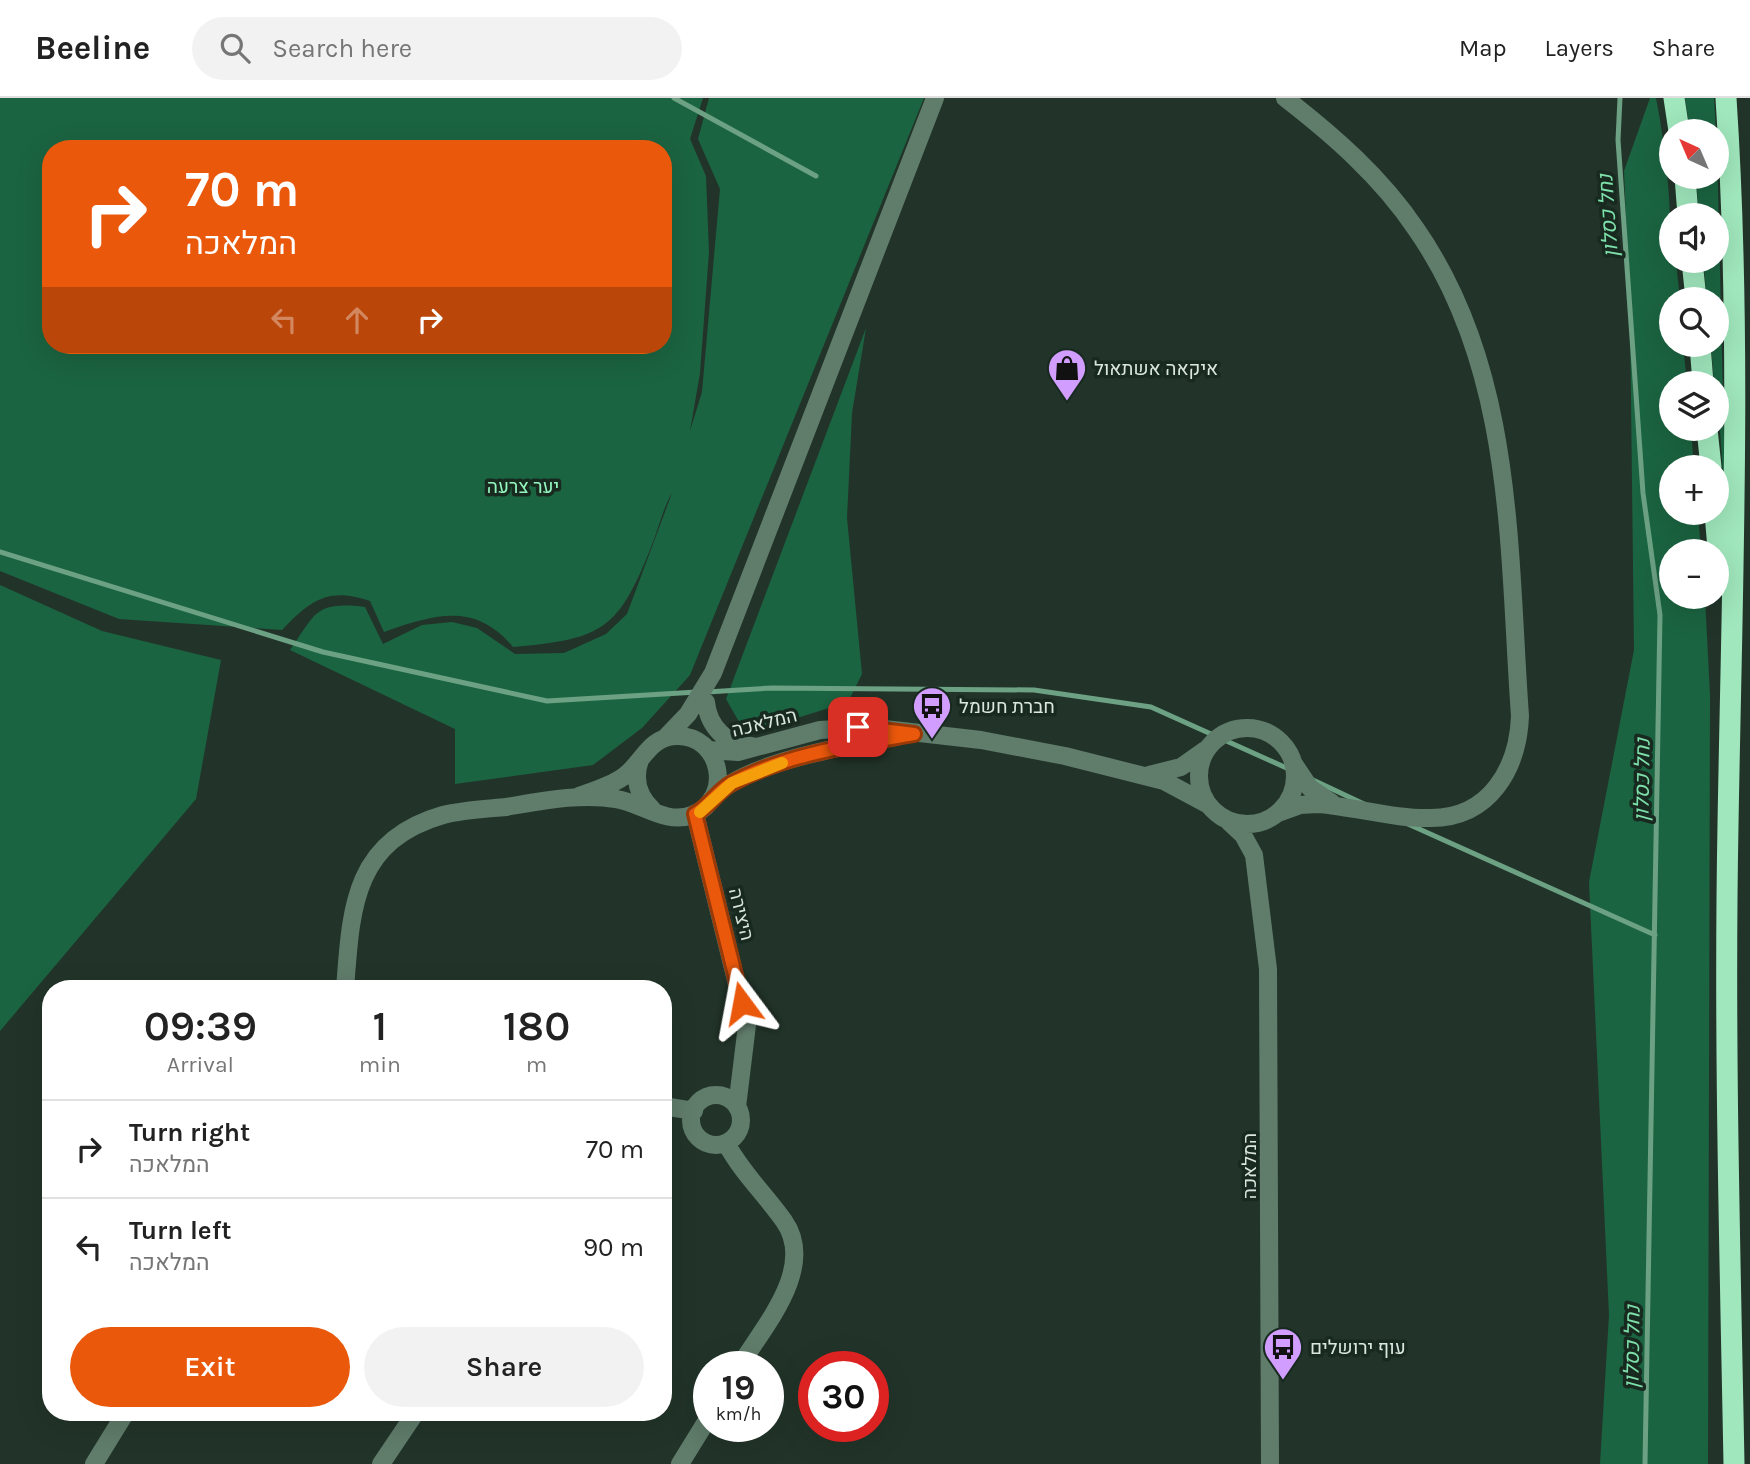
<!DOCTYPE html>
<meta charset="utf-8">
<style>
:root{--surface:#fff;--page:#f2f2f2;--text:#222;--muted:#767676;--line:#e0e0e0;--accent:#ea580c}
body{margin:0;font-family:Karla,Heebo,sans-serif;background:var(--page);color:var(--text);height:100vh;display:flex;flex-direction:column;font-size:26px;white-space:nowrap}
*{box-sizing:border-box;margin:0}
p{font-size:23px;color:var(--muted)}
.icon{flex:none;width:38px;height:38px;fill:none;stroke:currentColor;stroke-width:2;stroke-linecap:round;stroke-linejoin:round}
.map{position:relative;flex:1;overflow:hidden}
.panel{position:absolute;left:42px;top:882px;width:630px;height:441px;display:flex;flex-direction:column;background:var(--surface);border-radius:28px;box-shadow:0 7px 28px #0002}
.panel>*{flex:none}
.hud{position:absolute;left:42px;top:42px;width:630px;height:214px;border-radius:28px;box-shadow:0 7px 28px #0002;background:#ea580c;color:#fff;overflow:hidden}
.needle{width:46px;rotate:316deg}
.buttons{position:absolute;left:1659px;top:21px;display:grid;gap:14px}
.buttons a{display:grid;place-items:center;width:70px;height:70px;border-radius:50%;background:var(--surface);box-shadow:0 7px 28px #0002;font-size:35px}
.speed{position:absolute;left:693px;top:1253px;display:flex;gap:14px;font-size:35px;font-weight:700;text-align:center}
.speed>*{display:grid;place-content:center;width:91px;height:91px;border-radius:50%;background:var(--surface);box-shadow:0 7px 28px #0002;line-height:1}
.speed small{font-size:18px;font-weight:400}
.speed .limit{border:10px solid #d22;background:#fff;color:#111}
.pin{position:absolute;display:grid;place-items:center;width:60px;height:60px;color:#fff;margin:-30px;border-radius:14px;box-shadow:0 4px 10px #0006}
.me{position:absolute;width:77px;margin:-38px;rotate:347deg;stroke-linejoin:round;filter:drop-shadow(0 0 5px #0008)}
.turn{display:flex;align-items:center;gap:24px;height:147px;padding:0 28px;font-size:32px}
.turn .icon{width:91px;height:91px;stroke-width:2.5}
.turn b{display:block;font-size:49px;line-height:60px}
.lanes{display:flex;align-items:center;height:66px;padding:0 28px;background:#0003;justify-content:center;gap:35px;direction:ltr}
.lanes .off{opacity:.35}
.eta{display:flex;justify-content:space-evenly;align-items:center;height:119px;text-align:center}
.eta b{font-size:42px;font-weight:600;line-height:49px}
.primary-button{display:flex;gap:14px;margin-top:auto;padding:14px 28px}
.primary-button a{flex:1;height:80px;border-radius:42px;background:var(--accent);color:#fff;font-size:28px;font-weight:600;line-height:80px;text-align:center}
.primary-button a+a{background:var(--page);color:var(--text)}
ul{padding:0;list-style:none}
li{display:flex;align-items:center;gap:21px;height:98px;padding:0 28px;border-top:2px solid var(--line)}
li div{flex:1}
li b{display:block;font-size:26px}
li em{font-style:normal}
header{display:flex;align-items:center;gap:42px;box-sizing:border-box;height:98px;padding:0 35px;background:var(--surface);border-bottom:2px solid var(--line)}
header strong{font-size:33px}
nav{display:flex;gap:38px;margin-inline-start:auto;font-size:24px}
.search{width:490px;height:63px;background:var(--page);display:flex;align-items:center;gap:18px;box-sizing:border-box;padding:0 24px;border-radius:38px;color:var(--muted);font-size:26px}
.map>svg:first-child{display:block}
</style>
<header>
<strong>Beeline</strong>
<div class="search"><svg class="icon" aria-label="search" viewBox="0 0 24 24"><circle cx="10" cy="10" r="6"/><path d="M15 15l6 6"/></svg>Search here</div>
<nav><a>Map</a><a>Layers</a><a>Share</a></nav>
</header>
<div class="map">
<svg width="1750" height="1366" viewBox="0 0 1750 1366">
<rect width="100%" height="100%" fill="#223429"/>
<path fill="#1b6441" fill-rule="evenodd" d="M 0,0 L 703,0 L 690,41 L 706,78 L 709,154 L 700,275 L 690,333 L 702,294 L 720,91 L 698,41 L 709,0 L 924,0 L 690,577 L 642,630 L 593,667 L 455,686 L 455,631 L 290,552 C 316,515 315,503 365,509 L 383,546 L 422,527 L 452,524 L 477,530 L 515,556 L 564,555 L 606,536 L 627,516 L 672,395 C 664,408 659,428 653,444 C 619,531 605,541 513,549 C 475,503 433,517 384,534 L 370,503 C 328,489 311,502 282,532 L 119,521 L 0,473 ZM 51,51 L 663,51 L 663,247 L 51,247 Z
M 1650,0 L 1656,0 C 1667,56 1671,107 1671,163 L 1676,163 L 1680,201 L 1671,201 L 1671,247 L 1683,247 L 1687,285 L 1671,285 L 1671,331 L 1691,331 L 1694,369 L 1671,369 L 1671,415 L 1698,415 L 1701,453 L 1671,453 L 1671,499 L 1705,499 L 1710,597 L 1708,1366 L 1600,1366 L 1609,1217 L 1589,784 L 1634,552 L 1630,214 L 1624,73 Z
M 1685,0 L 1714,0 L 1716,33 L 1690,33 Z
M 1717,49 L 1726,424 L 1717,285 L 1714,285 L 1711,247 L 1717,247 L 1717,201 L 1707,201 L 1703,163 L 1717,163 L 1717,117 L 1699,117 L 1696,79 L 1717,79 Z
M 866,230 L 852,315 L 847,420 L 862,576 L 848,604 L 759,632 L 738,622 L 726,601 Z
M 0,487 L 102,533 L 221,562 L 196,701 L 0,933 Z"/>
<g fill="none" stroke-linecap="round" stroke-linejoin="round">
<path stroke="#6ca184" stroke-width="5" d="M 674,0 L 816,78
M 1620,0 L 1618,42 L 1643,395 L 1660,517 L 1645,1366
M 0,454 L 323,554 L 547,603 L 697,594
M 707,594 L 772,590 L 1034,592 L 1151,609 L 1291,672
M 1313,682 L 1364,706
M 1408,726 L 1655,837"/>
<path stroke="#607c6b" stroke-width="18" d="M 706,604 C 708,628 727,648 752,648
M1199 678a48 48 0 1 1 96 0a48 48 0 1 1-96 0Z
M 666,639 L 688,616 L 713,575 L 935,0
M 709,652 L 738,654 L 820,632 L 867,629 L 981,642 L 1065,658 L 1164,683 L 1207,706
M 640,662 C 633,681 638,698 653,712
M 1294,666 L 1310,690 L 1332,705
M 1149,677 L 1181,669 L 1205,652
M 712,700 C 749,662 849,648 900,638
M 1278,715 L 1300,707 L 1318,706 C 1356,709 1394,721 1431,720 C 1490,720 1518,670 1520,618 C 1508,452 1515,273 1416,131 C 1381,79 1334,38 1285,0
M 695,716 L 747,927 L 737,1009
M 1229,724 L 1243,737 L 1254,757 L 1268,871 L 1270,1366
M 345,891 C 351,813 352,743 443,717 C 463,712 485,711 506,709 C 542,703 580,695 616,701 C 642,705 666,727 692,717 C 735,701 721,635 675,638 C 648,640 642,666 623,679 C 610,688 593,693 579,698
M691 1022a25 25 0 1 1 50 0a25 25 0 1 1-50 0Z
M 663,1008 L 694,1013
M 726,1045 C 742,1075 765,1096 784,1123 C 817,1170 763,1229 739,1269
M 94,1366 L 126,1314
M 381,1366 L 416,1314
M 680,1366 L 709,1319"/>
<path stroke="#a0e7bd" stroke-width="21" d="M 1674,0 L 1679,33
M 1726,0 C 1742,242 1732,485 1728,727 C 1724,940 1730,1153 1734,1366
M 1685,79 L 1688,117
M 1692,163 L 1696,201
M 1700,247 L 1703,285
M 1707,331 L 1711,369
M 1715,415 L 1721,486"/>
</g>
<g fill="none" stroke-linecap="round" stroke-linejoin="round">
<g stroke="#983908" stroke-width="18">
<path id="route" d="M 742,905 L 695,716 C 710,708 717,693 732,685 C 787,656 853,647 914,636 L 858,629"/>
</g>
<use href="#route" stroke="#ea580c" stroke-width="12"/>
<path stroke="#f59e0b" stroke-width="12" d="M 700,714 L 732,685 L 782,665"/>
</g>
<defs>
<g id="shop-pin" transform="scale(2.0125)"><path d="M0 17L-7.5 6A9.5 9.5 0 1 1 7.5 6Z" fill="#d19dfe" stroke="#182a20"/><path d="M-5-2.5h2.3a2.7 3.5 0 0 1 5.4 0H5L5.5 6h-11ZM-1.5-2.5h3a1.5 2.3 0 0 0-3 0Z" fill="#111"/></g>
<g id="bus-pin" transform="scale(2.0125)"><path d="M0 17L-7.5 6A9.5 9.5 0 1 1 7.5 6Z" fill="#d19dfe" stroke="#182a20"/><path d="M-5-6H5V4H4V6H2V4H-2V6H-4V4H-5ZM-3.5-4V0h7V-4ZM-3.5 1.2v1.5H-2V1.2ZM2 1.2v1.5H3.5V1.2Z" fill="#111"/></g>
</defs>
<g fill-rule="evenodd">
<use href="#shop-pin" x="1067" y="270"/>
<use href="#bus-pin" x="932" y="608"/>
<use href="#bus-pin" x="1283" y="1249"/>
</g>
<g text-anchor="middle" stroke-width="7" stroke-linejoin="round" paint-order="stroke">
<g font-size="19" fill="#dae6de" stroke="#182a20" text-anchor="start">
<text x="1094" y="277">איקאה אשתאול</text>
<text x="959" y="615">חברת חשמל</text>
<text x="1310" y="1256">עוף ירושלים</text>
</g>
<g font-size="19" fill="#93f6be" stroke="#182a20">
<text x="523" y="395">יער צרעה</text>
</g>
<g font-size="19" fill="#dae6de" stroke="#182a20">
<text transform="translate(764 624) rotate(-14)" y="7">המלאכה</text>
<text transform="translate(742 816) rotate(76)" y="7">היצירה</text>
<text transform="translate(1249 1068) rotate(-90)" y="7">המלאכה</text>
</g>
<g font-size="21" font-style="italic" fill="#7ee0aa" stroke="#182a20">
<text transform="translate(1608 118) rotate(-94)" y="7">נחל כסלון</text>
<text transform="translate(1642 682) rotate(-89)" y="7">נחל כסלון</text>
<text transform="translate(1632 1249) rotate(-89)" y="7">נחל כסלון</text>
</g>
</g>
</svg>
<div class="buttons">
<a><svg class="needle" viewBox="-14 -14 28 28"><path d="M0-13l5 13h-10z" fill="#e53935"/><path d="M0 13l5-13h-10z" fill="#767676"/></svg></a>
<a><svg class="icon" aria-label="sound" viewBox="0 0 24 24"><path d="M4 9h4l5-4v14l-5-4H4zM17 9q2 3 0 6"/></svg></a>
<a><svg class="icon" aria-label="search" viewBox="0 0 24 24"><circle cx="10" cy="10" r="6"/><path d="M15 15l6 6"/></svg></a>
<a><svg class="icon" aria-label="layers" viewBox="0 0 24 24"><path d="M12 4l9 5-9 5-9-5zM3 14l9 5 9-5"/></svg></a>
<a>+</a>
<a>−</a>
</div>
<div class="speed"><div>19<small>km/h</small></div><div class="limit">30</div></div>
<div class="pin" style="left:858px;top:629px;background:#d93025"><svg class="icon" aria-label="arrive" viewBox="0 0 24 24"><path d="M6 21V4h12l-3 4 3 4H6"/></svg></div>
<svg class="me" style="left:742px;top:905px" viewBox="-20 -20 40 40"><path d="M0-17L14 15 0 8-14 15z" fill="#ea580c" stroke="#fff" stroke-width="4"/></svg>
<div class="hud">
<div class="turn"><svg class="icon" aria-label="right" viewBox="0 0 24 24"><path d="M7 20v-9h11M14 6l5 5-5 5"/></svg><div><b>70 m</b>המלאכה</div></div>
<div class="lanes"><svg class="icon off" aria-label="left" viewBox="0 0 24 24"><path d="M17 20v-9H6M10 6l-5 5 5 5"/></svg><svg class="icon off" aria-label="ahead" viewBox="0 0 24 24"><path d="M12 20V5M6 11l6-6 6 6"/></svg><svg class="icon" aria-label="right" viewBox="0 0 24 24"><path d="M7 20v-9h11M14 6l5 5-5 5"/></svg></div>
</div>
<section class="panel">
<div class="eta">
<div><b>09:39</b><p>Arrival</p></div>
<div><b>1</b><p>min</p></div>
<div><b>180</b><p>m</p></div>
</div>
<ul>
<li><svg class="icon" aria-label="right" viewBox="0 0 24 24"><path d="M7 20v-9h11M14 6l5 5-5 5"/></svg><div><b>Turn right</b><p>המלאכה</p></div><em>70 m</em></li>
<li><svg class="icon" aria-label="left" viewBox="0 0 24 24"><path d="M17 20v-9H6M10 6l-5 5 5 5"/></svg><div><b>Turn left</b><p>המלאכה</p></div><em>90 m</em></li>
</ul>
<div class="primary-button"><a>Exit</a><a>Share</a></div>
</section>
</div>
